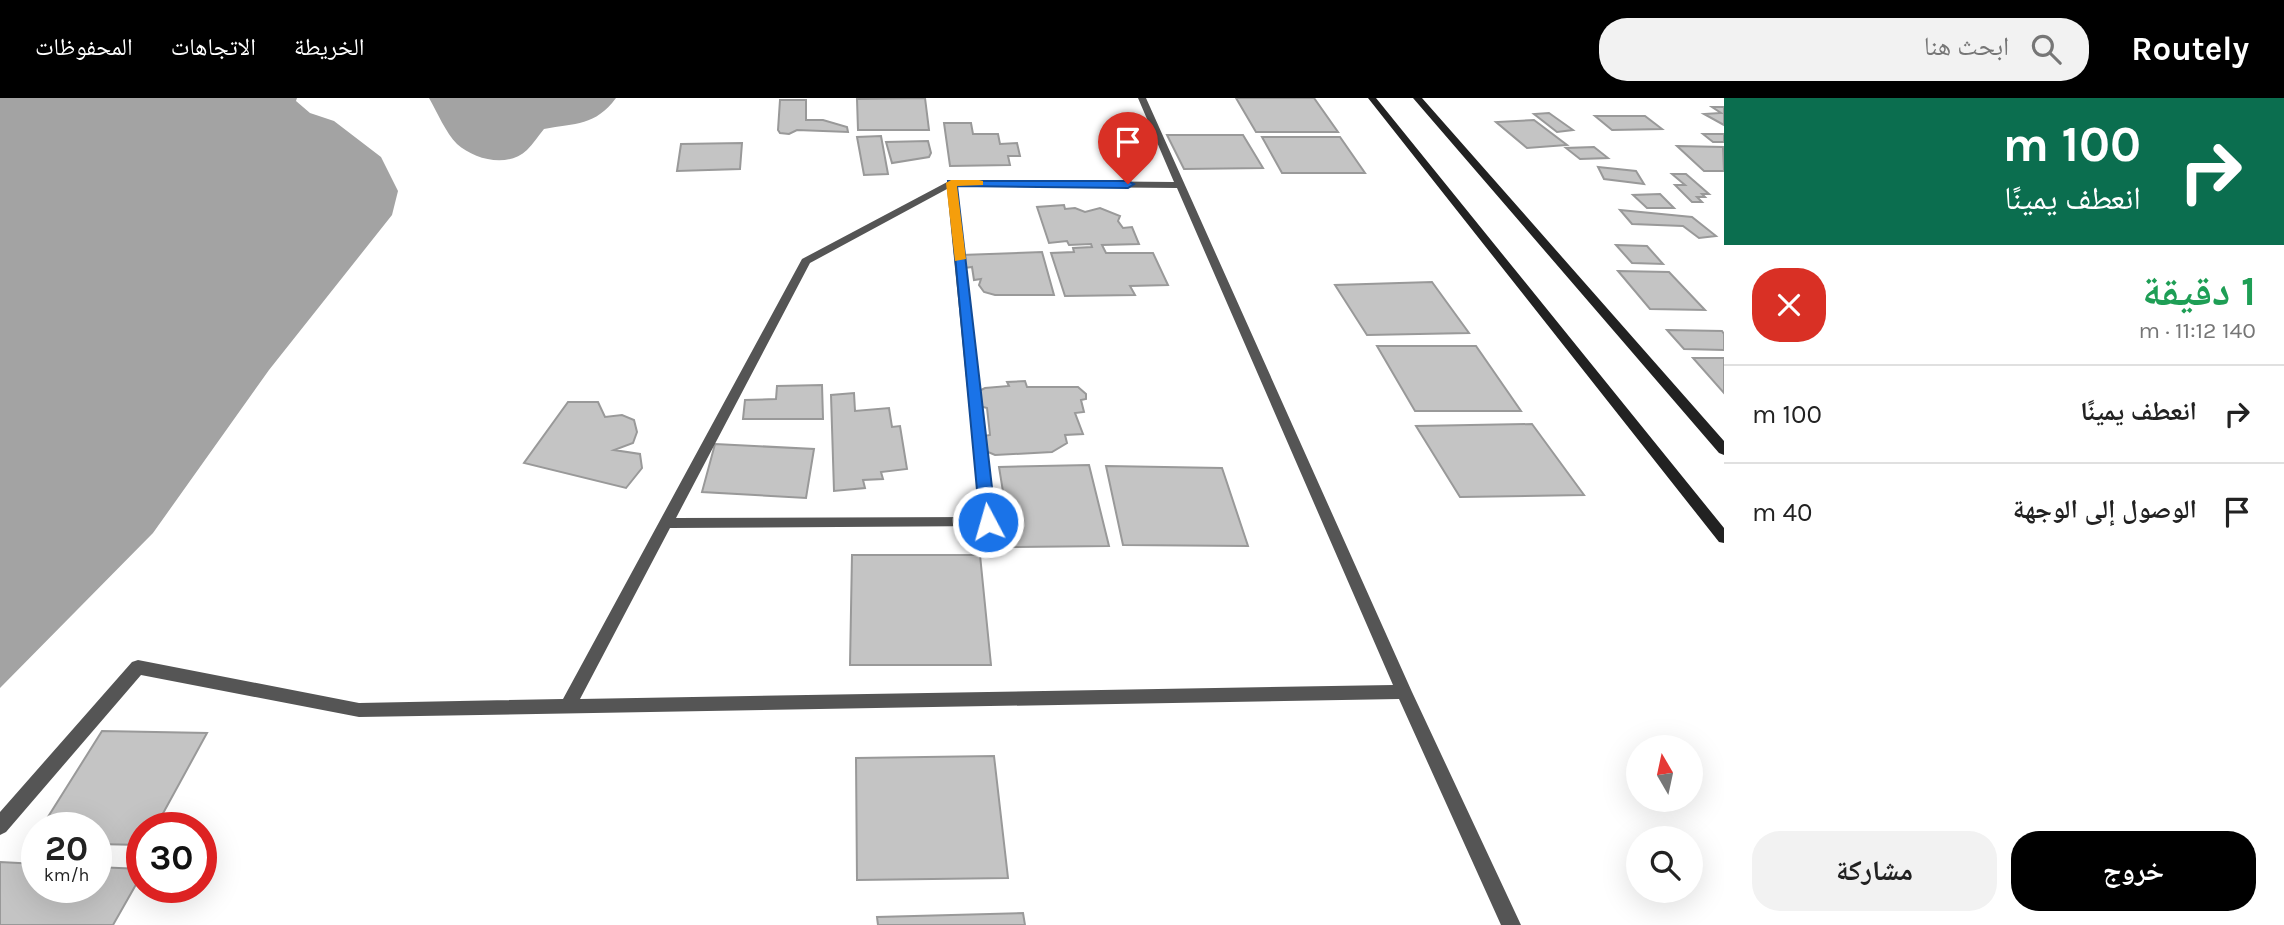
<!DOCTYPE html>
<html lang="ar">
<meta charset="utf-8">
<style>
:root{--surface:#fff;--page:#f2f2f2;--text:#222;--muted:#767676;--line:#e0e0e0;--accent:#000}
body{margin:0;font-family:Karla,"Noto Naskh Arabic",sans-serif;background:var(--page);color:var(--text);direction:rtl;height:100vh;display:flex;flex-direction:column;font-size:26px;white-space:nowrap}
*{box-sizing:border-box;margin:0}
p{font-size:23px;color:var(--muted)}
.icon{flex:none;width:38px;height:38px;fill:none;stroke:currentColor;stroke-width:2;stroke-linecap:round;stroke-linejoin:round}
.map{position:relative;flex:1;overflow:hidden;direction:ltr}
.panel{display:flex;flex-direction:column;background:var(--surface);width:560px}
.panel>*{flex:none}
.top-card{background:#0b6e4f;color:#fff;overflow:hidden}
.needle{width:46px;rotate:351deg}
.tools{position:absolute;left:1626px;top:637px;display:grid;gap:14px}
.tools a{display:grid;place-items:center;width:77px;height:77px;border-radius:50%;background:var(--surface);box-shadow:0 7px 28px #0002;font-size:35px}
.speed{position:absolute;left:21px;top:714px;display:flex;gap:14px;font-size:35px;font-weight:700;text-align:center}
.speed>*{display:grid;place-content:center;width:91px;height:91px;border-radius:50%;background:var(--surface);box-shadow:0 7px 28px #0002;line-height:1}
.speed small{font-size:18px;font-weight:400}
.speed .limit{border:10px solid #d22;background:#fff;color:#111}
.pin{position:absolute;display:grid;place-items:center;width:60px;height:60px;color:#fff;margin:-72px -30px;border-radius:50% 50% 50% 0;rotate:-45deg;box-shadow:0 0 7px #0007}
.pin .icon{rotate:45deg}
.me{position:absolute;width:77px;margin:-38px;rotate:354deg;stroke-linejoin:round;filter:drop-shadow(0 0 5px #0008)}
.turn{display:flex;align-items:center;gap:24px;height:147px;padding:0 28px;font-size:32px}
.turn .icon{width:91px;height:91px;stroke-width:2.5}
.turn b{display:block;font-size:49px;line-height:60px}
.round{display:grid;place-items:center;flex:none;width:74px;height:74px;border-radius:28px;background:var(--page)}
.summary{display:flex;align-items:center;justify-content:space-between;height:119px;padding:0 28px}
h1{font-size:42px;font-weight:700;line-height:52px;color:#1e9e55}
.cta{display:flex;gap:14px;margin-top:auto;padding:14px 28px}
.cta a{flex:1;height:80px;border-radius:28px;background:var(--accent);color:#fff;font-size:28px;font-weight:700;line-height:80px;text-align:center}
.cta a+a{background:var(--page);color:var(--text)}
ul{padding:0;list-style:none}
li{display:flex;align-items:center;gap:21px;height:98px;padding:0 28px;border-top:2px solid var(--line)}
li div{flex:1}
li b{display:block;font-size:26px}
li em{font-style:normal}
header{display:flex;align-items:center;gap:42px;box-sizing:border-box;height:98px;padding:0 35px;background:var(--accent);color:#fff}
header strong{font-size:33px}
nav{display:flex;gap:38px;margin-inline-start:auto;font-size:24px}
.search{width:490px;height:63px;background:var(--page);display:flex;align-items:center;gap:18px;box-sizing:border-box;padding:0 24px;border-radius:28px;color:var(--muted);font-size:26px}
main{display:flex;flex:1;min-height:0}
.map>svg:first-child{display:block}
</style>
<header>
<strong>Routely</strong>
<div class="search"><svg class="icon" aria-label="search" viewBox="0 0 24 24"><circle cx="10" cy="10" r="6"/><path d="M15 15l6 6"/></svg>ابحث هنا</div>
<nav><a>الخريطة</a><a>الاتجاهات</a><a>المحفوظات</a></nav>
</header>
<main>
<section class="panel">
<div class="top-card">
<div class="turn"><svg class="icon" aria-label="right" viewBox="0 0 24 24"><path d="M7 20v-9h11M14 6l5 5-5 5"/></svg><div><b>100 m</b>انعطف يمينًا</div></div>
</div>
<div class="summary"><div><h1>1 دقيقة</h1><p>140 m · 11:12</p></div><a class="round" style="background:#d93025;color:#fff"><svg class="icon" aria-label="close" viewBox="0 0 24 24"><path d="M6 6l12 12M18 6L6 18"/></svg></a></div>
<ul>
<li><svg class="icon" aria-label="right" viewBox="0 0 24 24"><path d="M7 20v-9h11M14 6l5 5-5 5"/></svg><div><b>انعطف يمينًا</b></div><em>100 m</em></li>
<li><svg class="icon" aria-label="arrive" viewBox="0 0 24 24"><path d="M6 21V4h12l-3 4 3 4H6"/></svg><div><b>الوصول إلى الوجهة</b></div><em>40 m</em></li>
</ul>
<div class="cta"><a>خروج</a><a>مشاركة</a></div>
</section>
<div class="map">
<svg width="1724" height="827" viewBox="0 0 1724 827">
<rect width="100%" height="100%" fill="#fff"/>
<path fill="#a3a3a3" d="M 0,0 L 297,0 L 296,3 L 310,15 L 334,23 L 381,59 L 398,93 L 392,117 L 269,272 L 153,435 L 0,590 Z
M 429,0 L 616,0 C 595,28 576,25 544,31 C 538,38 533,46 527,52 C 508,70 475,62 457,46 C 446,35 437,14 429,0 Z"/>
<path fill="#c4c4c4" stroke="#999" stroke-width="2" d="M 925,0 L 929,32 L 858,32 L 857,1 Z
M 1236,0 L 1314,0 L 1338,34 L 1256,34 Z
M 780,2 L 806,2 L 806,22 L 823,22 L 847,29 L 848,34 L 797,32 L 789,36 L 780,35 L 778,32 Z
M 1712,9 L 1724,9 L 1724,27 L 1704,16 L 1721,15 Z
M 1549,15 L 1573,32 L 1557,34 L 1534,16 Z
M 1595,18 L 1645,18 L 1662,31 L 1612,32 Z
M 1534,22 L 1567,47 L 1527,50 L 1496,24 Z
M 944,25 L 971,25 L 973,36 L 998,36 L 1000,46 L 1017,45 L 1020,58 L 1008,58 L 1010,67 L 950,68 Z
M 1703,36 L 1724,36 L 1724,44 L 1713,44 Z
M 1167,37 L 1243,37 L 1263,70 L 1184,71 Z
M 881,38 L 888,76 L 864,77 L 857,39 Z
M 1262,39 L 1340,39 L 1365,75 L 1282,75 Z
M 928,43 L 931,55 L 929,59 L 892,65 L 886,44 Z
M 742,45 L 740,71 L 677,73 L 681,46 Z
M 1677,48 L 1723,49 L 1724,73 L 1704,73 Z
M 1594,49 L 1608,60 L 1580,61 L 1566,50 Z
M 1598,69 L 1636,73 L 1644,86 L 1604,81 Z
M 1672,76 L 1686,76 L 1709,96 L 1702,96 L 1705,99 L 1697,99 L 1702,104 L 1692,104 L 1675,87 L 1685,87 Z
M 1660,96 L 1674,110 L 1647,110 L 1633,97 Z
M 1064,107 L 1065,111 L 1075,110 L 1085,114 L 1100,110 L 1120,118 L 1118,123 L 1123,130 L 1132,129 L 1139,146 L 1102,147 L 1106,155 L 1153,155 L 1168,187 L 1130,188 L 1135,197 L 1065,198 L 1051,155 L 1074,154 L 1073,150 L 1092,149 L 1091,146 L 1069,147 L 1067,143 L 1049,145 L 1037,109 Z
M 1620,112 L 1692,119 L 1716,138 L 1699,140 L 1683,128 L 1632,126 Z
M 1616,147 L 1647,148 L 1663,166 L 1632,165 Z
M 1042,154 L 1054,197 L 995,197 L 984,194 L 979,187 L 981,181 L 974,182 L 972,169 L 965,170 L 962,157 Z
M 1618,173 L 1669,174 L 1705,212 L 1650,211 Z
M 1432,184 L 1469,235 L 1367,237 L 1335,187 Z
M 1667,232 L 1722,233 L 1724,236 L 1724,252 L 1684,251 Z
M 1377,248 L 1476,248 L 1521,313 L 1415,313 Z
M 1693,260 L 1724,260 L 1724,295 Z
M 1025,283 L 1027,289 L 1078,289 L 1086,296 L 1086,301 L 1081,302 L 1084,314 L 1075,315 L 1083,336 L 1065,337 L 1067,345 L 1052,354 L 995,357 L 981,351 L 978,339 L 990,337 L 987,310 L 976,307 L 977,294 L 985,290 L 1009,288 L 1007,284 Z
M 822,287 L 823,321 L 743,321 L 745,302 L 776,301 L 777,288 Z
M 854,295 L 855,313 L 889,310 L 892,329 L 900,328 L 907,371 L 881,374 L 883,381 L 863,382 L 865,390 L 834,393 L 831,297 Z
M 568,304 L 598,304 L 605,319 L 622,317 L 634,322 L 637,334 L 633,345 L 614,352 L 640,356 L 642,370 L 626,390 L 524,365 Z
M 1532,326 L 1584,397 L 1460,399 L 1416,328 Z
M 715,346 L 814,351 L 806,400 L 702,394 Z
M 1089,367 L 1109,448 L 1012,449 L 999,369 Z
M 1106,368 L 1222,370 L 1248,448 L 1123,447 Z
M 852,457 L 980,457 L 991,567 L 850,567 Z
M 102,633 L 207,635 L 155,730 L 142,730 L 142,747 L 96,746 L 96,730 L 41,730 Z
M 994,658 L 1008,780 L 857,782 L 856,660 Z
M 0,764 L 37,766 L 37,789 L 96,789 L 96,769 L 142,771 L 142,776 L 113,827 L 0,827 Z
M 1023,815 L 1025,827 L 878,827 L 877,819 Z"/>
<g fill="none" stroke-linecap="round" stroke-linejoin="round">
<path fill="#555" fill-rule="evenodd" d="M 1138,0 L 1146,0 L 1412,594 L 1521,827 L 1501,827 L 1399,601 L 359,619 L 141,577 L 6,734 L 0,737 L 0,714 L 132,564 L 138,562 L 359,605 L 563,601 L 802,161 L 951,82 L 1174,84 ZM 956,88 L 1177,90 L 1393,587 L 580,601 L 670,430 L 993,428 L 995,424 ZM 947,91 L 980,419 L 676,420 L 810,165 Z"/>
<path fill="#222" fill-rule="evenodd" d="M 1368,0 L 1376,0 L 1724,430 L 1724,445 L 1719,444 Z
M 1413,0 L 1422,0 L 1724,343 L 1724,357 L 1719,355 Z"/>
</g>
<path fill="#1a73e8" stroke="#114b97" stroke-width="2" d="M 948,83 L 1128,83 L 1134,86 L 1128,90 L 957,88 L 996,424 L 988,430 L 980,424 Z"/>
<path fill="#f59e0b" d="M 979,82 L 983,83 L 983,87 L 957,88 L 966,161 L 955,163 L 946,85 L 951,82 Z"/>
</svg>
<div class="tools">
<a><svg class="needle" viewBox="-14 -14 28 28"><path d="M0-13l5 13h-10z" fill="#e53935"/><path d="M0 13l5-13h-10z" fill="#767676"/></svg></a>
<a><svg class="icon" aria-label="search" viewBox="0 0 24 24"><circle cx="10" cy="10" r="6"/><path d="M15 15l6 6"/></svg></a>
</div>
<div class="speed"><div>20<small>km/h</small></div><div class="limit">30</div></div>
<div class="pin" style="left:1128px;top:86px;background:#d93025"><svg class="icon" aria-label="arrive" viewBox="0 0 24 24"><path d="M6 21V4h12l-3 4 3 4H6"/></svg></div>
<svg class="me" style="left:988px;top:424px" viewBox="-20 -20 40 40"><circle r="17" fill="#1a73e8" stroke="#fff" stroke-width="3"/><path d="M0-11L8 9 0 5-8 9z" fill="#fff"/></svg>
</div>
</main>
